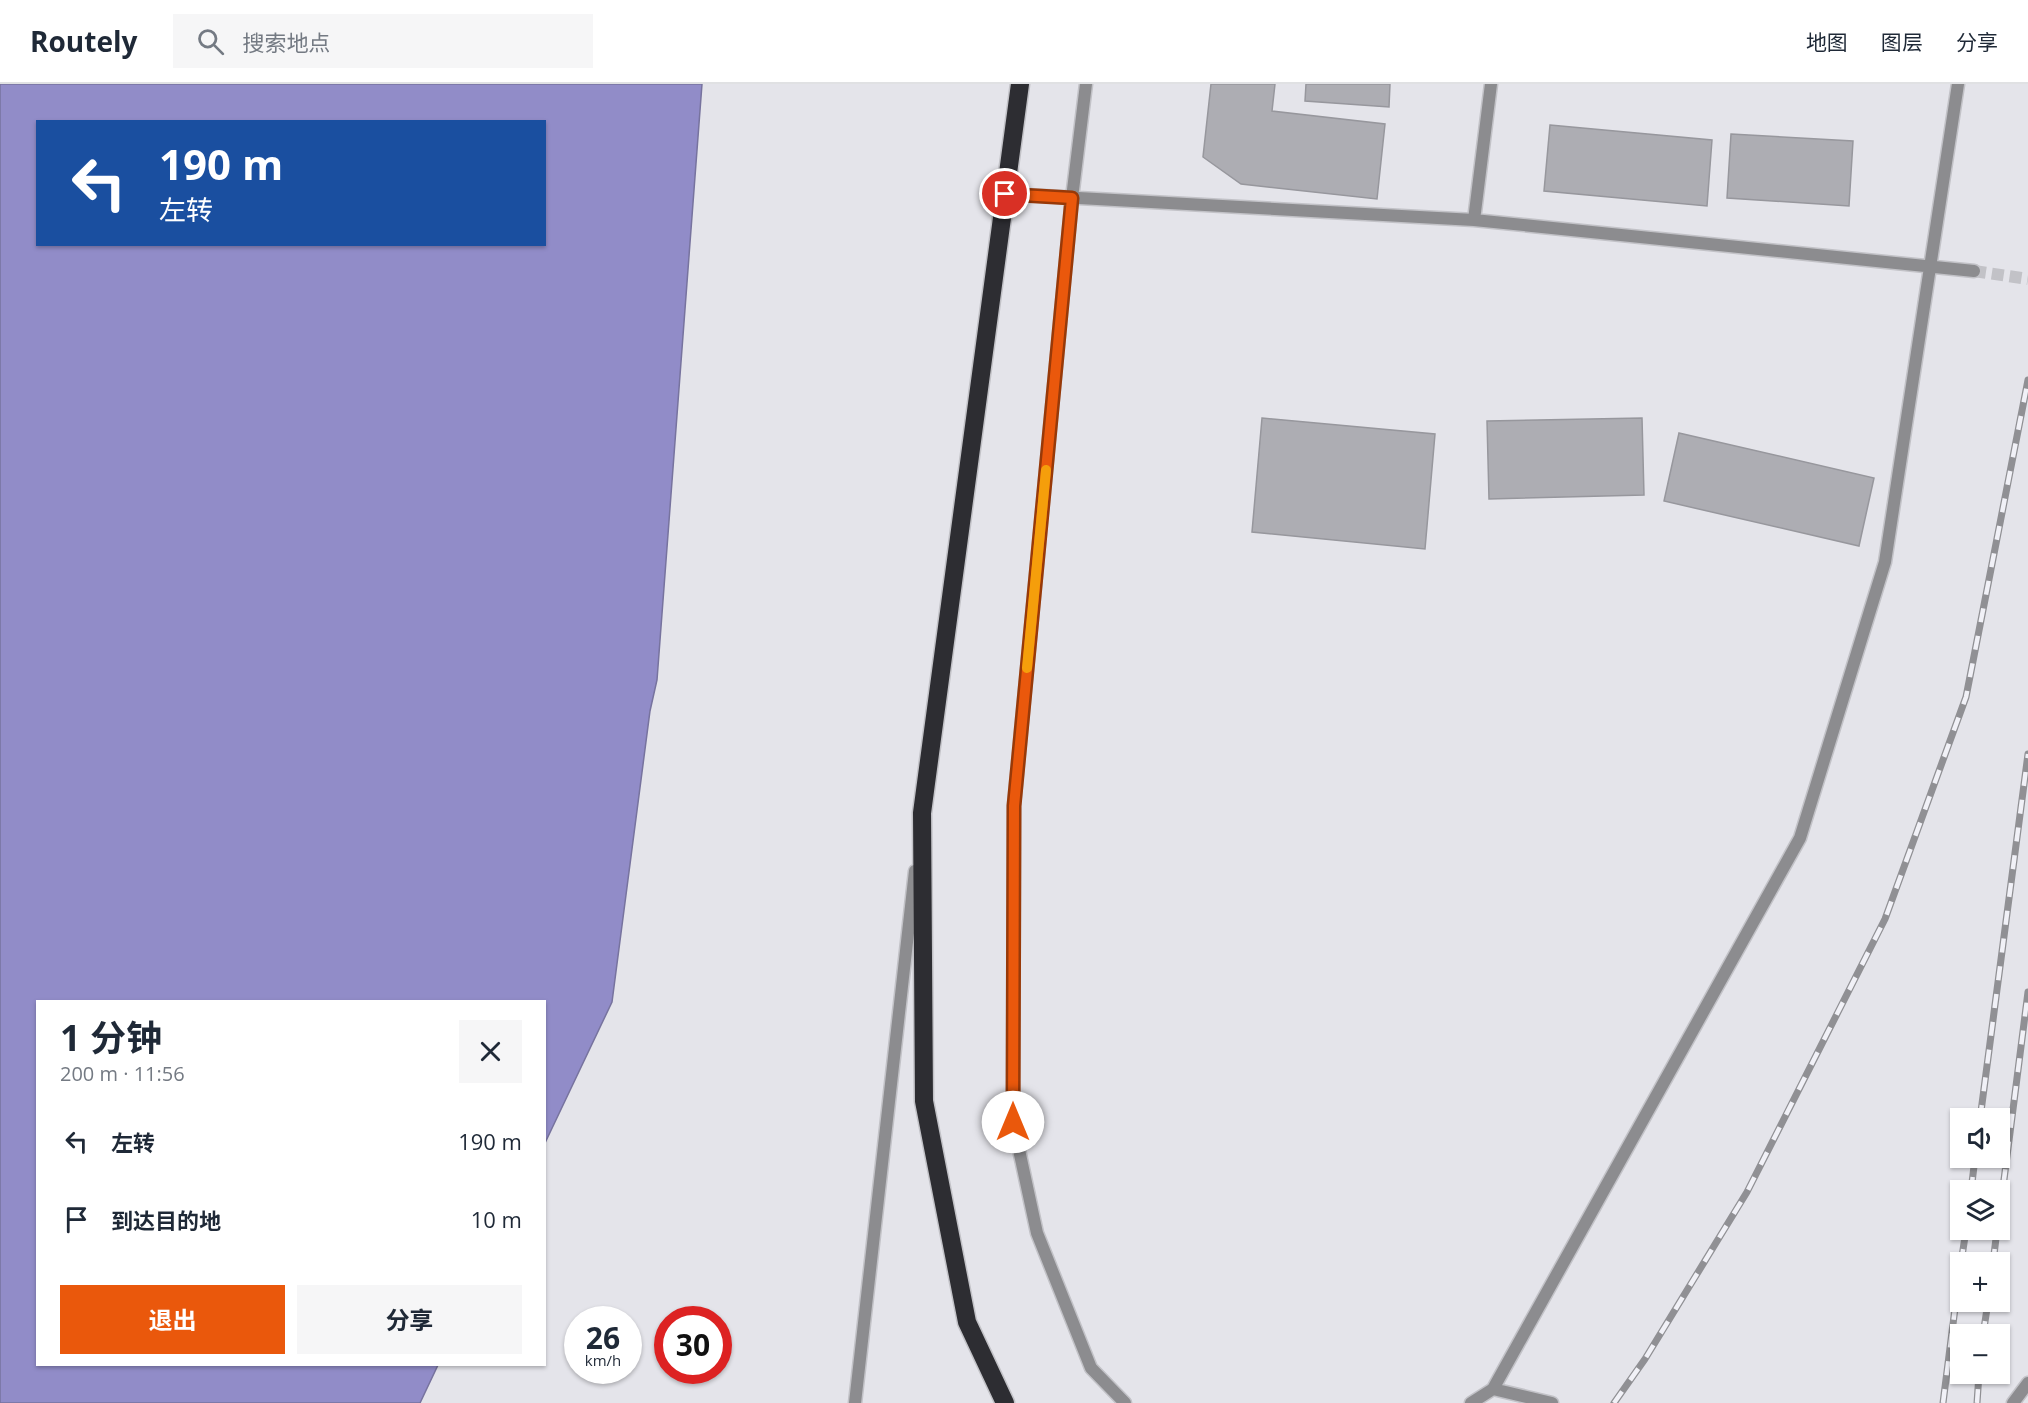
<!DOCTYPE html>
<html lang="zh">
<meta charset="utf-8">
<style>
:root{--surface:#fff;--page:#f6f6f7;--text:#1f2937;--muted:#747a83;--line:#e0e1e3;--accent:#ea580c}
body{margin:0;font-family:"Open Sans","Noto Sans SC",sans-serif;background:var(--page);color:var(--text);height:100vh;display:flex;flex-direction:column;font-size:22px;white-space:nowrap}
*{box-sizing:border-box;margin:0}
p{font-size:20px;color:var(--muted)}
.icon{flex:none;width:33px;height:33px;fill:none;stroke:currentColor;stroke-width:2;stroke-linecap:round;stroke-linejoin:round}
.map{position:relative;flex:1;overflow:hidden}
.sheet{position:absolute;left:36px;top:916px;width:510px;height:366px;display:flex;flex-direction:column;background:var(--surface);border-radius:0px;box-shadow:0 2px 4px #0004}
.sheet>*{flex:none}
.top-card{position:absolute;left:36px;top:36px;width:510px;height:126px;border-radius:0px;box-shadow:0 2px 4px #0004;background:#1a4fa0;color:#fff;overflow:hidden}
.controls{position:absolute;left:1950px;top:1024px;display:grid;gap:12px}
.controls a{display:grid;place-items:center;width:60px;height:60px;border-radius:0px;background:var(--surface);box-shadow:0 2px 4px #0004;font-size:30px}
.speed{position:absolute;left:564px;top:1222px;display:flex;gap:12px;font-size:30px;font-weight:700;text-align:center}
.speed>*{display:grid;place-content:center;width:78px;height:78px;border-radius:50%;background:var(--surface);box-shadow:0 2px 4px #0004;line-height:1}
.speed small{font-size:15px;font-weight:400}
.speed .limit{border:9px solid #d22;background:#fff;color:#111}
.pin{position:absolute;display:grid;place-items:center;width:51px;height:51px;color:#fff;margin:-26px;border:3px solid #fff;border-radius:50%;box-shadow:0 2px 6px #0007}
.me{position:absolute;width:66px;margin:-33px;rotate:0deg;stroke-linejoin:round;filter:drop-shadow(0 0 4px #0008)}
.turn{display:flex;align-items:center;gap:21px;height:126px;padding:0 24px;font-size:27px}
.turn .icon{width:78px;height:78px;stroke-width:2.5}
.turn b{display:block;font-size:42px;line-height:51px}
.round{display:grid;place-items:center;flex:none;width:63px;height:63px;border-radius:0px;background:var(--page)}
.head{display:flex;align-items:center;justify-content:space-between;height:102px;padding:0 24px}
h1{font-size:36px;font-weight:700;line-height:45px}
.cta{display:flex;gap:12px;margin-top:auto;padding:12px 24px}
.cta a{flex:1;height:69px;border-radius:0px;background:var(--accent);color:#fff;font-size:24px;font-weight:700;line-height:69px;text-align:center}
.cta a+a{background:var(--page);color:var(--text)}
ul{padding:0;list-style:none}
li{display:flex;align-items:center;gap:18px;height:78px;padding:0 24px}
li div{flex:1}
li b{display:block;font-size:22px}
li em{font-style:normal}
header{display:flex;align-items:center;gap:36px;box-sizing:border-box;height:84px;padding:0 30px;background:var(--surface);border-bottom:2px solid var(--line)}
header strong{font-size:28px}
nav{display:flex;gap:33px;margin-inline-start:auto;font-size:21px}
.search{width:420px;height:54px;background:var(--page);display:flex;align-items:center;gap:15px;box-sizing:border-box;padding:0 21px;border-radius:0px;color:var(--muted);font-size:22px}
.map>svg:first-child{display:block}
</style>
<header>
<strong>Routely</strong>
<div class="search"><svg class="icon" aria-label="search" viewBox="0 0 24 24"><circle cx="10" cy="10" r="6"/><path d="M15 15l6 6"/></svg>搜索地点</div>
<nav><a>地图</a><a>图层</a><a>分享</a></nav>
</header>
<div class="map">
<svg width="2028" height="1319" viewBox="0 0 2028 1319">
<rect width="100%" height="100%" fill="#e4e4ea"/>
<path fill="#918cc8" stroke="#77739e" stroke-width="1.5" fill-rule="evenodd" d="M 0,0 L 702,0 L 657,596 L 650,627 L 612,918 L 545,1059 L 544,918 L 38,918 L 38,1281 L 438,1281 L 420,1319 L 0,1319 ZM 38,38 L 544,38 L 544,160 L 38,160 Z"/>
<path fill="#adadb3" stroke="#97979d" stroke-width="1.5" d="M 1211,0 L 1275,0 L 1272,27 L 1385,40 L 1377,115 L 1241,100 L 1203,73 Z
M 1306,0 L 1390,0 L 1389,23 L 1305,17 Z
M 1550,41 L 1712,56 L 1707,122 L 1544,107 Z
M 1731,50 L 1853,57 L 1849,122 L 1727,114 Z
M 1262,334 L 1435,350 L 1425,465 L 1252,448 Z
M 1642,334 L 1644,411 L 1489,415 L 1487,337 Z
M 1679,349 L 1874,394 L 1859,462 L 1664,417 Z"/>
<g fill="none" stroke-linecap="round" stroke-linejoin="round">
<path stroke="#c2c2c7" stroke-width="12" stroke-dasharray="12 6" stroke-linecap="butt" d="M 1974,187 L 2028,195"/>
<g stroke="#c2c2c7" stroke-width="15">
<path id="street" d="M 1086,0 L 1072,114 L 1014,721 L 1013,1038 L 1037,1149 L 1091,1284 L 1125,1319
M 1005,110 L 1474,136 L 1974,187
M 1474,136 L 1491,0
M 1493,1305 L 1552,1319
M 855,1319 L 915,787
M 1471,1319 L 1493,1305 L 1800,754 L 1885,478 L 1958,0
M 2013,1319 L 2028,1299"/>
</g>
<g stroke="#c2c2c7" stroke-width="21">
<path id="highway" d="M 1005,1319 L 967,1238 L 924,1017 L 922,729 L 1020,0"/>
</g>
<use href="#street" stroke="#8c8c8f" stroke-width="12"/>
<use href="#highway" stroke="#2d2d32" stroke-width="18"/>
<g stroke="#909094" stroke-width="7">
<path id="rail" d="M 1980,1035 L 2028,670
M 1971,1107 L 1975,1074
M 2000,1127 L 2028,908
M 1961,1179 L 1966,1146
M 1993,1179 L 1997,1146
M 1983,1251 L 1988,1218
M 1614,1319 L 1645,1275 L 1747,1108 L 1885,835 L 1966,613 L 2028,296
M 1943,1319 L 1960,1185
M 1977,1319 L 1979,1290"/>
</g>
<use href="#rail" stroke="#f1f1f7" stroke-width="4.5" stroke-dasharray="14" stroke-linecap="butt"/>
</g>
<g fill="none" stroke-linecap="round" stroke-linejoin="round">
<g stroke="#983908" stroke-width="15">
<path id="route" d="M 1005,110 L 1072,114 L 1014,722 L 1013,1038"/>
</g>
<use href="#route" stroke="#ea580c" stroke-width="10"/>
<path stroke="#f59e0b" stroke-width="10" d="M 1027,584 L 1046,386"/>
</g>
</svg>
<div class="controls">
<a><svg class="icon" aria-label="sound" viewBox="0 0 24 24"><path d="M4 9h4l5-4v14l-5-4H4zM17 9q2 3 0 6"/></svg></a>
<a><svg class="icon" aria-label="layers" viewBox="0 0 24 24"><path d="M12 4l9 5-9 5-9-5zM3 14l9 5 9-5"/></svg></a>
<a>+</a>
<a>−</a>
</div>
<div class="speed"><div>26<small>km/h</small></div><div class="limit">30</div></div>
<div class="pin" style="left:1005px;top:110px;background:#d93025"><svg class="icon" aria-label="arrive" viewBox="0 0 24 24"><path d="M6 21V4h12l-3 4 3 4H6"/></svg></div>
<svg class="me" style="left:1013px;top:1038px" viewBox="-20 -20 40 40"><circle r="19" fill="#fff"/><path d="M0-13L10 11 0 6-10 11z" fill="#ea580c"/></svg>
<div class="top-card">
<div class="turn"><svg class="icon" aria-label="left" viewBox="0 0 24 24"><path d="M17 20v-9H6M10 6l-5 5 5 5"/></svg><div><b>190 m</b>左转</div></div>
</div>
<section class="sheet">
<div class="head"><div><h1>1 分钟</h1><p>200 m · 11:56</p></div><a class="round"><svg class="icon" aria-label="close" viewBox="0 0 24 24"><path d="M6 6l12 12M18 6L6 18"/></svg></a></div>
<ul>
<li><svg class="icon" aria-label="left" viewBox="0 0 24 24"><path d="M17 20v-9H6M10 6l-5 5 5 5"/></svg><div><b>左转</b></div><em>190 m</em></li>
<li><svg class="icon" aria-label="arrive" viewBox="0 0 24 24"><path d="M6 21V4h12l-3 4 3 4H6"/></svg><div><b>到达目的地</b></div><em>10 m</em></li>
</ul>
<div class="cta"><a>退出</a><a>分享</a></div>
</section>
</div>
